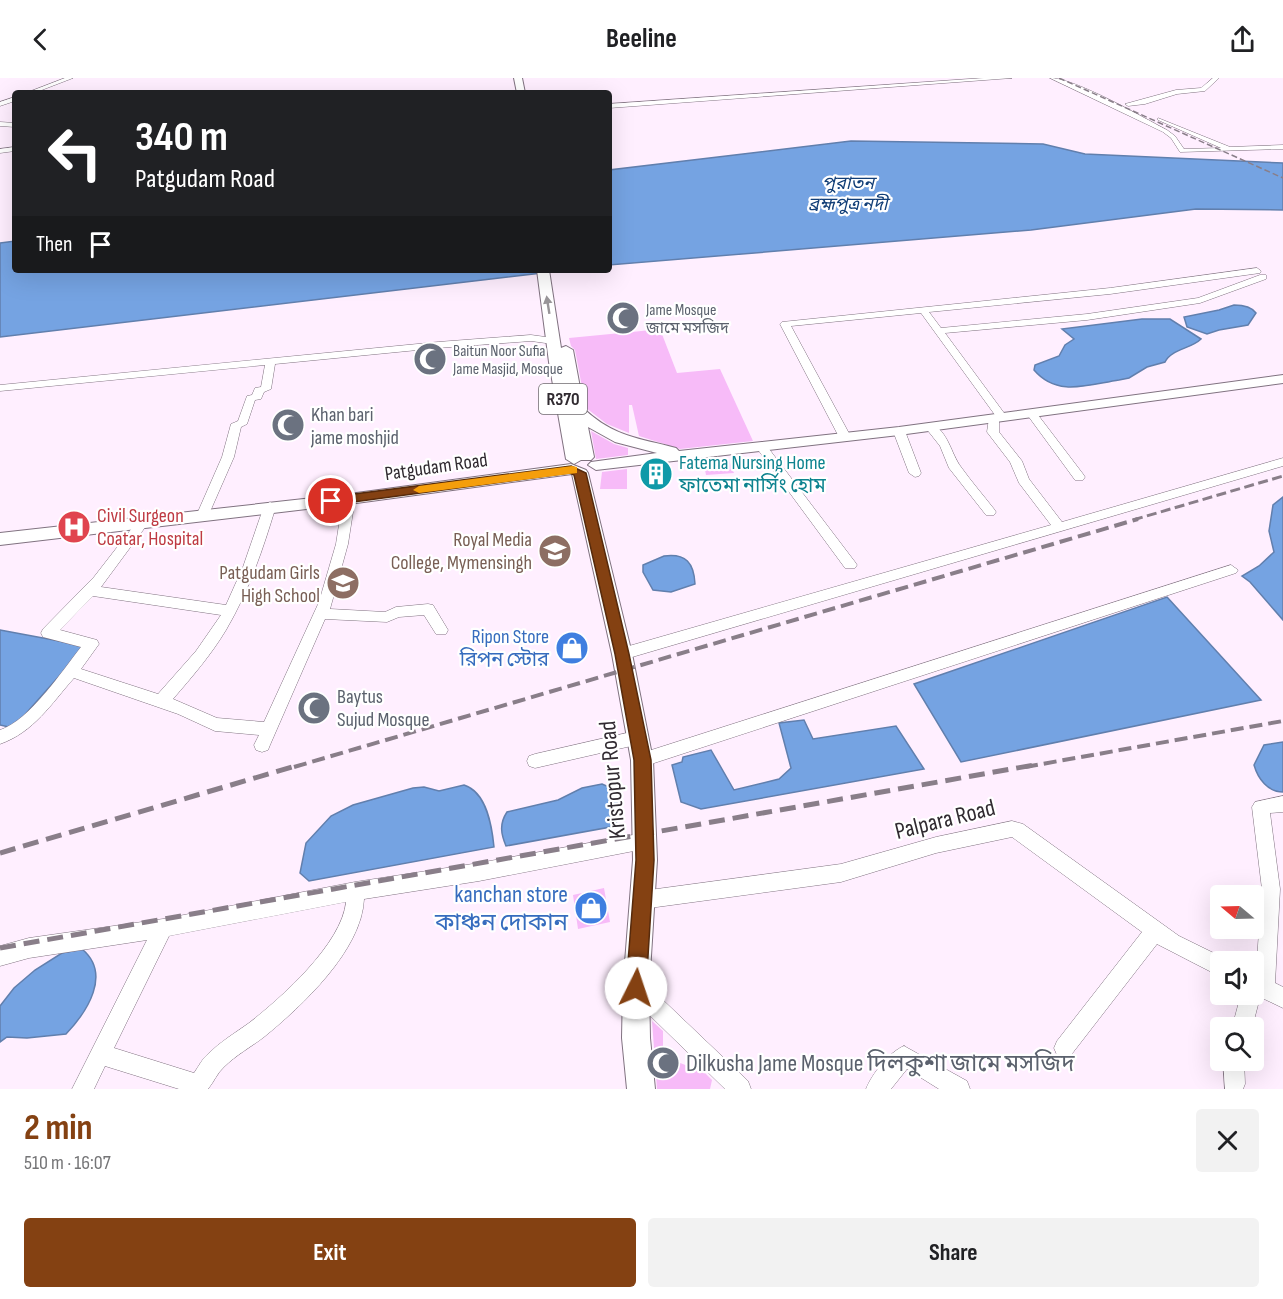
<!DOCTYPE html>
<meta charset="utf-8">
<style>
:root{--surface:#fff;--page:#f2f2f2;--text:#202124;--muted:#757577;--accent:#844112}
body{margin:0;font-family:"Sofia Sans Condensed","Noto Sans Bengali",sans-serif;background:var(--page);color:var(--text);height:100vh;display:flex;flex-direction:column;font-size:22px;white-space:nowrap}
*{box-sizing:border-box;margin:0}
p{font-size:20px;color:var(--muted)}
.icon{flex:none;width:33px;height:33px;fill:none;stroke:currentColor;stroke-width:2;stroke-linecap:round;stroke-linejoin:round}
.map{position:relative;height:1011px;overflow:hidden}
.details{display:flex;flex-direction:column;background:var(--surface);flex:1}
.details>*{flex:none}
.guide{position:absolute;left:12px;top:12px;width:600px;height:183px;border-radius:6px;box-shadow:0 6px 24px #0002;background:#202124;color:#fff;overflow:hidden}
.needle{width:39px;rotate:289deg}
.fabs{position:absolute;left:1210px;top:807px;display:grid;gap:12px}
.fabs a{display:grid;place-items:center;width:54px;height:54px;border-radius:6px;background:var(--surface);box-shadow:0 6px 24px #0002;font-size:30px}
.pin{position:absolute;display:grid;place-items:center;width:51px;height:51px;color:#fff;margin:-26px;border:3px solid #fff;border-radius:50%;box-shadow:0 2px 6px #0007}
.me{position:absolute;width:66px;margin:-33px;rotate:4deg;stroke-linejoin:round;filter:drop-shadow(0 0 4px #0008)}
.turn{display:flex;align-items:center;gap:21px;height:126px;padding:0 24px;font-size:27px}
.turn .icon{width:78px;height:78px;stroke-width:2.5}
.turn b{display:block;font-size:42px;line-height:51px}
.then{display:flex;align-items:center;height:57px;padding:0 24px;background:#0003;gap:12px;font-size:22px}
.round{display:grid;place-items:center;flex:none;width:63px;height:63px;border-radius:6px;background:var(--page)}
.summary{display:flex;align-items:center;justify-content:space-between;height:102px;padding:0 24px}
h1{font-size:36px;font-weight:700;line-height:45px;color:var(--accent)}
.action{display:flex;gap:12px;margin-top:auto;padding:12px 24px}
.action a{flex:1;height:69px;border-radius:6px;background:var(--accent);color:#fff;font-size:24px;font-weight:700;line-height:69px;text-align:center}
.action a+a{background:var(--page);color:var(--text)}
header{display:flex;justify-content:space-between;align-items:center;height:78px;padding:0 24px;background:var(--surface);font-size:27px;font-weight:700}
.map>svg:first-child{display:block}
</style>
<header><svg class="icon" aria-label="back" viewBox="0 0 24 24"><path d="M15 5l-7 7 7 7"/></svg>Beeline<svg class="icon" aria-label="share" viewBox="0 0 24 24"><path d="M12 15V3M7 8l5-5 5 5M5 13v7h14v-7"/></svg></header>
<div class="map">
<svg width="1283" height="1011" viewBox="0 0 1283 1011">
<rect width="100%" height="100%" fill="#ffefff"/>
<path fill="#75a3e2" stroke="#617fad" stroke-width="1.5" d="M 851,63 L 1043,66 L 1085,76 L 1283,85 L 1283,132 L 1196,131 L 1031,152 L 609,187 L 609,92 Z
M 15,163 L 15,192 L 568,192 L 0,259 L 0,165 Z
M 1234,227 C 1242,227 1251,228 1256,235 L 1248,247 L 1219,252 L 1207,256 L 1187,249 L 1184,239 L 1219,232 Z
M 1142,241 L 1170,241 L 1201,261 C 1191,271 1171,271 1165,284 L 1147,289 L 1129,300 L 1119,302 C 1087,307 1057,319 1034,292 L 1035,287 L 1059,278 L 1065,267 L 1074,261 L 1062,251 Z
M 1283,419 L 1283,542 L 1250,504 L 1242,498 L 1259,488 L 1274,474 L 1269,453 L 1273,427 Z
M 664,478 C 686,475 694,485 695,506 L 671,514 L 653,512 L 643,494 L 643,487 Z
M 1167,519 L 1261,622 L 961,684 L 914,606 Z
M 0,552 L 86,568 L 13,650 L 0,647 Z
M 804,642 L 813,661 L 896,648 L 924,691 L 701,731 L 681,724 L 672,687 L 682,684 L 683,679 L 711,672 L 734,712 L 779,701 L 791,690 L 779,645 Z
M 1283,664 L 1283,714 C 1268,714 1258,701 1254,687 L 1264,667 Z
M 602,706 C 621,712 618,731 616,748 L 506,768 C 501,756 499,746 507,734 L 558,722 L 582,710 Z
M 464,707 C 487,714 492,749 494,769 L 309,803 L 300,795 L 306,765 L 331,738 L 353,727 L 413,710 L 424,709 L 439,713 Z
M 82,871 C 112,896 87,934 66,956 L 27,960 L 7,959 L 0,964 L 0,928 L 14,910 L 35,892 L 62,875 Z"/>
<path fill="#f7bbf8" d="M 628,236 L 632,254 L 660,251 L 677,295 L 720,291 L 753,363 L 680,371 L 639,358 L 632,327 L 629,327 L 629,355 L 607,346 L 586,330 L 575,272 L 571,268 L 569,260 L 621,255 L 618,237 Z
M 591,353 L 614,366 L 628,370 L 628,377 L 596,381 Z
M 729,382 L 734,395 L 706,397 L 704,387 Z
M 663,387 L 666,402 L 663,402 L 663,406 L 649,407 L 645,389 Z
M 627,391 L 627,411 L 600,411 L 602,394 Z
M 604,810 L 610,844 L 578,851 L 573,817 Z
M 652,943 L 663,953 L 663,978 L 705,995 L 712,1002 L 710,1011 L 657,1011 Z"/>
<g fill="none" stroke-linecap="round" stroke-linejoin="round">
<g stroke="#807280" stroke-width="1">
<path id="minor" d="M 65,0 L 73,0 L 34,15 L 26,15 Z
M 984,0 L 1012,0 L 609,30 L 609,26 Z
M 1050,0 C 1075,0 1142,39 1167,52 L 1175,58 L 1184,71 L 1221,70 L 1158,42 L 1158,40 L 1230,69 L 1283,67 L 1283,71 L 1180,74 L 1171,60 L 1163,54 Z
M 1213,0 L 1219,0 L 1205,13 L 1177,16 L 1145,26 L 1128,28 L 1125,26 L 1176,12 L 1201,10 Z
M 15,19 L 15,23 L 0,28 L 0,24 Z
M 0,44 L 15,45 L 15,49 L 0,48 Z
M 15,69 L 15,73 L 0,75 L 0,71 Z
M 1257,190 L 1261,193 L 1260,195 L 1110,216 L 929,234 L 941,250 L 1087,236 L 1198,220 L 1260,197 L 1266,197 L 1266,201 L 1200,225 L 1087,242 L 945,255 L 1007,339 L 1006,341 L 999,342 L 999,354 L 1022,383 L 1029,401 L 1062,444 L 1283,380 L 1283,388 L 622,582 L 617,580 L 615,576 L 617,572 L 622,570 L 1051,447 L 1019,405 L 1010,384 L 987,354 L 989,340 L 995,337 L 921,235 L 791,248 L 851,359 L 845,362 L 839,359 L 780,246 L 782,244 L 1110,210 Z
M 531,257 L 553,260 L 558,263 L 553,266 L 531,263 L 438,270 L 275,286 L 271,311 L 264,314 L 261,321 L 255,322 L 247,346 L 241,349 L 234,379 L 209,436 L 203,440 L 197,436 L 222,379 L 231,346 L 238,343 L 247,318 L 252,317 L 255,310 L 261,309 L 265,287 L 0,313 L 0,307 L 438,264 Z
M 1031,332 L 1035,333 L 1083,396 L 1085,399 L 1083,402 L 1075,402 L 1026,335 Z
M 931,346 C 948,352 951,376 961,389 C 971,403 983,417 994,431 L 996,434 L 994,437 L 986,437 L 949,390 L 940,368 L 925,349 Z
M 899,350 L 905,353 L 921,395 L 919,398 L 915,399 L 909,395 L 893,353 Z
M 762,366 L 766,367 L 855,484 L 857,487 L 855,490 L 845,490 L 756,369 Z
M 349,417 L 355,421 L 348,466 L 330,531 L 385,534 L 396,529 L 428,526 L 433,527 L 448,552 L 446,556 L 436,556 L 424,537 L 399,539 L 387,544 L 325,541 L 270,667 L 268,672 L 262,674 L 256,672 L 254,667 L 259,657 L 215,653 L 178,636 L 74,600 C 51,626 34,654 0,666 L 0,652 C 30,642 62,593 81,569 L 43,559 L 41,555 L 43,551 L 94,499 L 139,441 L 147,441 L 149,444 L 101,509 L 226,527 L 243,489 L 264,428 L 270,424 L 276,428 C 263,471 249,513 226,552 C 211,577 192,599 173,621 L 217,640 L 264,644 L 319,524 L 336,466 L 343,421 ZM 93,518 L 221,537 L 196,573 L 158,616 L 81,591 L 99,566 L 97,562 L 60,552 Z
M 1231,487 L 1238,492 L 1236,495 L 642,689 L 636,687 L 634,682 L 636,677 L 642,675 Z
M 640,652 L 646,654 L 648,659 L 646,664 L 640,666 L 535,690 L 529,688 L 527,683 L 529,678 L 535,676 Z
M 1283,718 L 1283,734 L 1270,735 L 1280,811 L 1275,905 L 1283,909 L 1283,930 L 1260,919 L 1252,950 L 1232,950 L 1241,916 L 1254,916 L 1254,895 L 1256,896 L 1262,811 L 1252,729 L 1255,724 Z
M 1012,743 L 1023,746 L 1179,858 L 1228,882 L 1221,884 L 1221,899 L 1157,866 L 1071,977 L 1064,980 L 1057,977 L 1054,970 L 1057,963 L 1142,854 L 1012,759 L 936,775 L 841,804 L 642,831 L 635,828 L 633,822 L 635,816 L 642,813 L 841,786 L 936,759 Z
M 644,755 L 650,757 L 653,763 L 650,769 L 644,771 L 479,803 L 364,821 C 362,872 302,928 264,959 C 251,969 236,977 224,989 C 217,995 214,1004 208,1011 L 179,1011 L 105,988 L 94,1011 L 72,1011 L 147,862 L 29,880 L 0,888 L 0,868 L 29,860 L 163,841 L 355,804 L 479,785 ZM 346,824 C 342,866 281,920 249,945 C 235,955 220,964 208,976 C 202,981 199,988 194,995 L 114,970 L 169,858 Z
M 636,900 L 643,903 L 748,1003 L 751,1011 L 725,1011 L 629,917 L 626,910 L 629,903 Z
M 904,968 L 967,1003 L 970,1011 L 939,1011 L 907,991 L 891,1011 L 866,1011 C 872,996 889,974 904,968 Z
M 1223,982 L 1244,982 L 1245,1006 L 1243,1011 L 1225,1011 Z"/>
</g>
<g stroke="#807280" stroke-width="2">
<path id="major" d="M 514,0 L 522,0 L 525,15 L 517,15 Z
M 537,192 L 549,192 L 561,270 L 566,268 L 573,272 L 584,331 C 614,359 639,360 676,370 L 679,373 L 899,349 L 1283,297 L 1283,305 L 899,357 L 596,392 L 588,387 L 591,384 L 657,375 L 615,364 L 588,349 L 594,379 L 591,382 L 581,382 L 574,386 L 566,381 L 549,284 Z
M 571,386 L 586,392 L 588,395 L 632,576 L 653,682 L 657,782 L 649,910 L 650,960 L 655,1011 L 627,1011 L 622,960 L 623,910 L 633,782 L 631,682 L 612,576 L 572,396 L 349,426 L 0,467 L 0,455 L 349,416 Z"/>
</g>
<use href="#minor" fill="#fff" fill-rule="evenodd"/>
<use href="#major" fill="#fff" fill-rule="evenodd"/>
<path stroke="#897e89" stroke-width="1.5" stroke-dasharray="6 3" stroke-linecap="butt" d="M 1059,0 L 1283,100"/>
<path stroke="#897e89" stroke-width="3" stroke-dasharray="10 4.5" stroke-linecap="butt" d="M 1133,442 L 1283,398"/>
<path stroke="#897e89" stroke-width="4" stroke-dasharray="13 6" stroke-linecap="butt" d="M 294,689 L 1138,441
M 1025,689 L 1283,643"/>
<path stroke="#897e89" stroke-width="5" stroke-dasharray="16 8" stroke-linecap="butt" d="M 0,775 L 299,687
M 0,870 L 1034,687"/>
</g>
<defs><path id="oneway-solid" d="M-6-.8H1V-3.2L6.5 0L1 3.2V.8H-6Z" transform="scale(1.5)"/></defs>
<use fill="#989598" href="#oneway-solid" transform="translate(548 227) rotate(-99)"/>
<path fill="#844112" stroke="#562a0c" stroke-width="1.5" d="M 571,388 L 586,395 L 629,576 L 651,682 L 654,782 L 646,910 L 643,917 L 636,920 L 629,917 L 626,910 L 636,782 L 634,682 L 615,576 L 574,397 L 570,395 L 331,427 L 325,423 L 331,419 Z"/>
<path fill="#f59e0b" d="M 572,388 L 577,389 L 577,395 L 419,415 L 413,412 L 419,408 Z"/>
<defs>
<g id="mosque-disc" transform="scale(1.725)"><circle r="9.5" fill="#6b7280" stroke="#fff"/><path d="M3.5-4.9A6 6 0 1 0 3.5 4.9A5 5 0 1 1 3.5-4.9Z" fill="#fff"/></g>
<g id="building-disc" transform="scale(1.725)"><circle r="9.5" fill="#0f9aa8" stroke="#fff"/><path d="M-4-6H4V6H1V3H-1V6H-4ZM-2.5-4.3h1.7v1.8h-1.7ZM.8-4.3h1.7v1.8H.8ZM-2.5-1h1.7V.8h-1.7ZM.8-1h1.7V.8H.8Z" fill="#fff"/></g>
<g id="hospital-disc" transform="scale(1.725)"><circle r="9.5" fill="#e0444e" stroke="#fff"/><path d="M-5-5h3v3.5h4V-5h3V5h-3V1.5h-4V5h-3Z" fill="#fff"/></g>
<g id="school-disc" transform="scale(1.725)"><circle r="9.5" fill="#8d6e63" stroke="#fff"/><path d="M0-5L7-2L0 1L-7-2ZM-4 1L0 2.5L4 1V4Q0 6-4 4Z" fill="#fff"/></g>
<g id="shop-disc" transform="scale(1.725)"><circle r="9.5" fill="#3f7fe0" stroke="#fff"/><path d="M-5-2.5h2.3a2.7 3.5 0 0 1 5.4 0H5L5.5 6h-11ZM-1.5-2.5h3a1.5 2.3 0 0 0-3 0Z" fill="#fff"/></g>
</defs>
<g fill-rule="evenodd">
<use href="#mosque-disc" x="623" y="240"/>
<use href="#mosque-disc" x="430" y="281"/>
<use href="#mosque-disc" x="288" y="347"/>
<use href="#building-disc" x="656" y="396"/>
<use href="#hospital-disc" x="74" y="449"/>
<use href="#school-disc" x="555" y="473"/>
<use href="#school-disc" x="343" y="505"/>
<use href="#shop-disc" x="572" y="570"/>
<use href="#mosque-disc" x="314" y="630"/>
<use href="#shop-disc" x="591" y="830"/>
<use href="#mosque-disc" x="663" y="985"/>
</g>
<g text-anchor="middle" stroke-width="4.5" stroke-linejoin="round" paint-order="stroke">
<g font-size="16" fill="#5b616d" stroke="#fff" text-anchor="start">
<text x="646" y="237">Jame Mosque<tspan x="646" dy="18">জামে মসজিদ</tspan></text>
<text x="453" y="278">Baitun Noor Sufia<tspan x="453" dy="18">Jame Masjid, Mosque</tspan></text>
</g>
<g font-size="18" font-style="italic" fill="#113e77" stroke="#fff">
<text x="848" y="111">পুরাতন<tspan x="848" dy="21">ব্রহ্মপুত্র নদী</tspan></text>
</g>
<rect fill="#fff" stroke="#6f6b6f" stroke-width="1.5" x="539" y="306" width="48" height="30" rx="4.5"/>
<g font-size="18" font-weight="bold" fill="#312b31">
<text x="563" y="327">R370</text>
</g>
<g font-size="20" fill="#5b616d" stroke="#fff" text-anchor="start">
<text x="311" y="343">Khan bari<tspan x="311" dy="23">jame moshjid</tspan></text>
<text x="337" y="625">Baytus<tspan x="337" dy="23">Sujud Mosque</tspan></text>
</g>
<g font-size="20" fill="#0d838f" stroke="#fff" text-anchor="start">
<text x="679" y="391">Fatema Nursing Home<tspan x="679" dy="23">ফাতেমা নার্সিং হোম</tspan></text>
</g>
<g font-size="20" fill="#312b31" stroke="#fff">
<text transform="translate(436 388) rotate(-8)" y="7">Patgudam Road</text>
</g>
<g font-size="20" fill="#be3a42" stroke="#fff" text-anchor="start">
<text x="97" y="444">Civil Surgeon<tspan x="97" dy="23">Coatar, Hospital</tspan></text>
</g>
<g font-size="20" fill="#785e54" stroke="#fff" text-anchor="end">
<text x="532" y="468">Royal Media<tspan x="532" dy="23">College, Mymensingh</tspan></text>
<text x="320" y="501">Patgudam Girls<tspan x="320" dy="23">High School</tspan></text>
</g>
<g font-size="20" fill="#366cbe" stroke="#fff" text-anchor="end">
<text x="549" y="565">Ripon Store<tspan x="549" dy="23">রিপন স্টোর</tspan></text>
</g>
<g font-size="24" fill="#312b31" stroke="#fff">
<text transform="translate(612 702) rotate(-95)" y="8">Kristopur Road</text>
<text transform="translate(945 741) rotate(-14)" y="8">Palpara Road</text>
</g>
<g font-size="24" fill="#366cbe" stroke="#fff" text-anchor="end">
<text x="568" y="824">kanchan store<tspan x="568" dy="28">কাঞ্চন দোকান</tspan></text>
</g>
<g font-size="24" fill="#5b616d" stroke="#fff" text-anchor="start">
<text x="686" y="993">Dilkusha Jame Mosque দিলকুশা জামে মসজিদ</text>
</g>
</g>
</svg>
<div class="fabs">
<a><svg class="needle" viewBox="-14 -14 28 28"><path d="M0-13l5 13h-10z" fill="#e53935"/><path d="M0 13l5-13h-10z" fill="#757577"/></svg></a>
<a><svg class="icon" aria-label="sound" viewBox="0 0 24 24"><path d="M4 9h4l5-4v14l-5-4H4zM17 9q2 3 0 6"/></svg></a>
<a><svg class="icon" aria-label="search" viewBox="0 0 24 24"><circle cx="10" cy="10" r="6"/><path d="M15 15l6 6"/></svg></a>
</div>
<div class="pin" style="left:331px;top:423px;background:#d93025"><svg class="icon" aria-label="arrive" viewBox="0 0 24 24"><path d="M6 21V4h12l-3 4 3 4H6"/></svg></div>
<svg class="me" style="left:636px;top:910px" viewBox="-20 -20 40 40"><circle r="19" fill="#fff"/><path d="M0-13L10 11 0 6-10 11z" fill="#844112"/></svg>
<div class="guide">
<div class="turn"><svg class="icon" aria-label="left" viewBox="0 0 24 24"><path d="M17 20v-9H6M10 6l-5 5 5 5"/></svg><div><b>340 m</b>Patgudam Road</div></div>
<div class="then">Then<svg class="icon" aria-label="arrive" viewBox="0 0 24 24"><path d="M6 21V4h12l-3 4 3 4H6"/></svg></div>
</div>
</div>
<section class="details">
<div class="summary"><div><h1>2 min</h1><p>510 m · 16:07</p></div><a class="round"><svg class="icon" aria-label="close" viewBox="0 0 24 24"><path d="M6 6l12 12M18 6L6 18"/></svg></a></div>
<div class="action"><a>Exit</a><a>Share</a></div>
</section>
